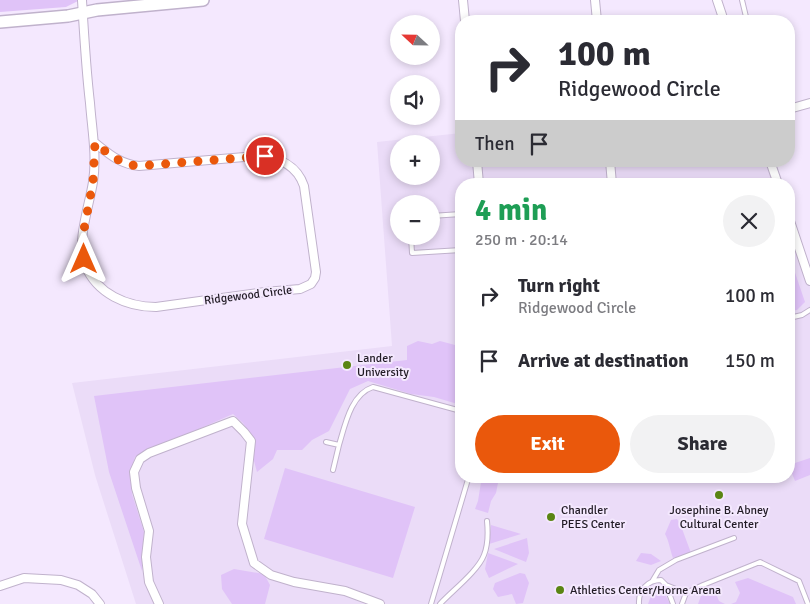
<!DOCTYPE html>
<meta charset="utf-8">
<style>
:root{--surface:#fff;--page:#f2f2f3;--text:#2b2b33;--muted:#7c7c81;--accent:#ea580c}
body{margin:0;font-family:Signika,sans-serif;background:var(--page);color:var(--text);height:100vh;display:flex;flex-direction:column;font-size:19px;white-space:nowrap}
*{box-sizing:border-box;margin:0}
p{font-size:16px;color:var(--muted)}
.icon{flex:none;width:28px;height:28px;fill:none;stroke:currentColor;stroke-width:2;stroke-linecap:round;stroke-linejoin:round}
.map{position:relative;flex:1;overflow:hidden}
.details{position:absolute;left:455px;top:178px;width:340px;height:305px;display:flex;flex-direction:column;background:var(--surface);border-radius:20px;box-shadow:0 2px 8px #0003}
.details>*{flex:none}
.hud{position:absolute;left:455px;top:15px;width:340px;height:152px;border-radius:20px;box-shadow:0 2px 8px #0003;background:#fff;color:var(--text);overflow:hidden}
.needle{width:32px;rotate:292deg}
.fabs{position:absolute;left:390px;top:15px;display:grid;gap:10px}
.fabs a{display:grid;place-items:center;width:50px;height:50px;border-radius:50%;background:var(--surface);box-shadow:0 2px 8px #0003;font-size:25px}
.pin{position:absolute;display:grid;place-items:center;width:42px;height:42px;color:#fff;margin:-21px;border:2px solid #fff;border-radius:50%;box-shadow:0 1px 5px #0007}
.me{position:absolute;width:55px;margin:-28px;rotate:0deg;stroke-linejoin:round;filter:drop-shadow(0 0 4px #0008)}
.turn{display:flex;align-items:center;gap:18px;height:105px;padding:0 20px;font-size:22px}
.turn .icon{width:65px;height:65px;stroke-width:2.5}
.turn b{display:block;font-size:35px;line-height:42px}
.then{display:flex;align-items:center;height:48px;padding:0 20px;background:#0003;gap:10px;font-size:19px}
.round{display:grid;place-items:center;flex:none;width:52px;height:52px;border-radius:26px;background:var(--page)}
.overview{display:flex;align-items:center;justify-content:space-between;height:85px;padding:0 20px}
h1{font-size:30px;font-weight:700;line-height:38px;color:#1e9e55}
.primary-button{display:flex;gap:10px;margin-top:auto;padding:10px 20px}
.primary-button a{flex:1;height:58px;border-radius:30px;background:var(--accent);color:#fff;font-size:20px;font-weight:700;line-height:58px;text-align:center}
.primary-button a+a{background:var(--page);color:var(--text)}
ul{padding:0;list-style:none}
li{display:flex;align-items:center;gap:15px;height:65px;padding:0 20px}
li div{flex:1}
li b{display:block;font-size:19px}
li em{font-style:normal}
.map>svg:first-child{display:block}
</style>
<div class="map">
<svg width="810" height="604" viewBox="0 0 810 604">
<rect width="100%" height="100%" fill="#f4e8fe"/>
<path fill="#ebdcf8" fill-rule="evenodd" d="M 461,133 L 461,161 L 768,161 L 776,184 L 461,184 L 461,476 L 789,476 L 789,222 L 810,285 L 810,604 L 136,604 L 95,475 L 72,383 L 392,346 L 377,142 ZM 399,144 L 431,144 L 431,176 L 399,176 ZM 399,204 L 431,204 L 431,236 L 399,236 Z"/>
<path fill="#e0c3f8" d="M 0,0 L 78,0 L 78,1 L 66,7 L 0,12 Z
M 789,255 L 805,302 L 797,310 L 789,311 Z
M 418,341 L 432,344 L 440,341 L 455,345 L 461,344 L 461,405 L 434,397 L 411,394 L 368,381 L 350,389 L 329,431 L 312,440 L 302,450 L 277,450 L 273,459 L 257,472 L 254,461 L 254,439 L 243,423 L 233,414 L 135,457 L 130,473 L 132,494 L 144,532 L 142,555 L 142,571 L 109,472 L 94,396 L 407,360 L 407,346 Z
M 810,458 L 810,475 L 795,481 L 791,471 L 795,463 Z
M 285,468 L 415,507 L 393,578 L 264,539 Z
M 482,476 L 501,476 L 498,483 L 496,493 L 491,501 L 488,513 L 475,509 L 478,501 Z
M 677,519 L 681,526 L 691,553 L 673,558 C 670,550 669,541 665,534 L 671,520 Z
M 491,525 L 521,534 L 489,544 Z
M 527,538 L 529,553 L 526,562 L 494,549 Z
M 488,553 L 518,564 L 489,578 L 485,569 Z
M 641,553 L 651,554 L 661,561 L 651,565 L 636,561 Z
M 234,569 L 264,574 L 270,585 L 265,604 L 232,604 L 222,589 L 221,575 Z
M 520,573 L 525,574 L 529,583 L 523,603 L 516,604 L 512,594 L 498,597 L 493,589 L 495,583 Z
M 748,578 L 793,597 L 796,604 L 731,604 L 736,602 L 740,593 L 735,582 Z
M 715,591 L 719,601 L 725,604 L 698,604 L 701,596 Z
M 658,592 L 666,596 L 670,604 L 648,604 L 651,596 Z"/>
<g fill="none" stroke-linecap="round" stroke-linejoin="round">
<g stroke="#c0b2cc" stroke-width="6">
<path id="service" d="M 742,0 L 747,21
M 431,216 L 461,214
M 411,236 L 412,253 L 461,250
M 789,318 L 802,315 L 810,310
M 326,442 L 339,445 C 345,425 351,394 373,387 L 461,411
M 333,470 L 339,445
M 653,580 L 659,570 L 676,560 L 734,538
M 666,585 L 673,604
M 431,604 L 469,476
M 440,604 C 452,591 478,571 484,555 C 488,545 488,531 487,521
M 639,604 C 638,590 648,580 661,580 L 666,585 L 686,593
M 682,604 L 686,593 L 703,585 L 760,562 L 799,581 L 808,604"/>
</g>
<g stroke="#c0b2cc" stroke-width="10">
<path id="minor" d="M 82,0 C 84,34 86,69 90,103 C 92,130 97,155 93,182 C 89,207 76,242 85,265 C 97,294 127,307 156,307 L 265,292 L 300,289 L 311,284 L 315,278 L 316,272 L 304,186 C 297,165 278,157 257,156 L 139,166 C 120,164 109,154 95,143
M 463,0 L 465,21
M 595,0 L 597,21
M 717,0 L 724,21
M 789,109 L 810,103
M 477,161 L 479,184
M 610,161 L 612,184
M 770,161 L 778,184
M 789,218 L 810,281
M 0,586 L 24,578 L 61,580 L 78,585 L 92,594 L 100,604
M 159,604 L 149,582 L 146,557 L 149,531 L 136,488 L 134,472 L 140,459 L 149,453 L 233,421 L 244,432 L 251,441 L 242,524 L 254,563 L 271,575 L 294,582 L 345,591 L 380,604"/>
</g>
<g stroke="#c0b2cc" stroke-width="14">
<path id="secondary" d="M 0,22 L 68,16 L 97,10 L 203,0"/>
</g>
<use href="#service" stroke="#fff" stroke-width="4"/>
<use href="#minor" stroke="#fff" stroke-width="8"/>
<use href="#secondary" stroke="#fff" stroke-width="11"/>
</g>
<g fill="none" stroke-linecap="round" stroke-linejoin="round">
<path stroke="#ea580c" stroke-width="9" stroke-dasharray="0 16.2" d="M 84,259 L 82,240 L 93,182 L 95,143 C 109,154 120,164 138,166 L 265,156"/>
</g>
<g fill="#5a8513" stroke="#f4e8fe" stroke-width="2">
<circle cx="347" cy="365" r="5"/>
<circle cx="719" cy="495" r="5"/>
<circle cx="551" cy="517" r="5"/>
<circle cx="560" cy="590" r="5"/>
</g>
<g text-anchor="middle" stroke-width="4" stroke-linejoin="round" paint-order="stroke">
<g font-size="12" fill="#221c26" stroke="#f4e8fe">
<text transform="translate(248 295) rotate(-7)" y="4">Ridgewood Circle</text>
</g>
<g font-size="12" fill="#221c26" stroke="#f4e8fe" text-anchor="start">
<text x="357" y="362">Lander<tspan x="357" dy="14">University</tspan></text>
<text x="561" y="514">Chandler<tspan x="561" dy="14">PEES Center</tspan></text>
<text x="719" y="514" text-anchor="middle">Josephine B. Abney<tspan x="719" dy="14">Cultural Center</tspan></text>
<text x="570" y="594">Athletics Center/Horne Arena</text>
</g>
</g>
</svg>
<div class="fabs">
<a><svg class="needle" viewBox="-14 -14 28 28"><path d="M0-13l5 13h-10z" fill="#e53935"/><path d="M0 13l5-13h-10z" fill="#7c7c81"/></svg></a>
<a><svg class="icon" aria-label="sound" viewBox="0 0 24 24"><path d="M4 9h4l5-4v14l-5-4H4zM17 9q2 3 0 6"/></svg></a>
<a>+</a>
<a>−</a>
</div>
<div class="pin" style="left:265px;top:156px;background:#d93025"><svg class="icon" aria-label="arrive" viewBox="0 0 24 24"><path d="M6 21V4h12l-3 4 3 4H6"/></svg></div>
<svg class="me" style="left:84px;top:259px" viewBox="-20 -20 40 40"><path d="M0-17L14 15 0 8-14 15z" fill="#ea580c" stroke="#fff" stroke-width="4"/></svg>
<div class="hud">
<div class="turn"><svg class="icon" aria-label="right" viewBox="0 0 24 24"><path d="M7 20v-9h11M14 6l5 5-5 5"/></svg><div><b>100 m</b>Ridgewood Circle</div></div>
<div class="then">Then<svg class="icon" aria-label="arrive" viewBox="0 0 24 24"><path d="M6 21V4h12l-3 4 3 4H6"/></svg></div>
</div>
<section class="details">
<div class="overview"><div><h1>4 min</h1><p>250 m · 20:14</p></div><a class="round"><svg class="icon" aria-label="close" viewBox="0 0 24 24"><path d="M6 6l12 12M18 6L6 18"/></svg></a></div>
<ul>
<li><svg class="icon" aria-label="right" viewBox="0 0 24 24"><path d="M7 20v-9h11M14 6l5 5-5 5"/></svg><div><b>Turn right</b><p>Ridgewood Circle</p></div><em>100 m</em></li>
<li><svg class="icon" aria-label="arrive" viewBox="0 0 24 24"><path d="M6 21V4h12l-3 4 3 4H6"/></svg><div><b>Arrive at destination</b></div><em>150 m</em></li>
</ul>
<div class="primary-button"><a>Exit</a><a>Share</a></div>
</section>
</div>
